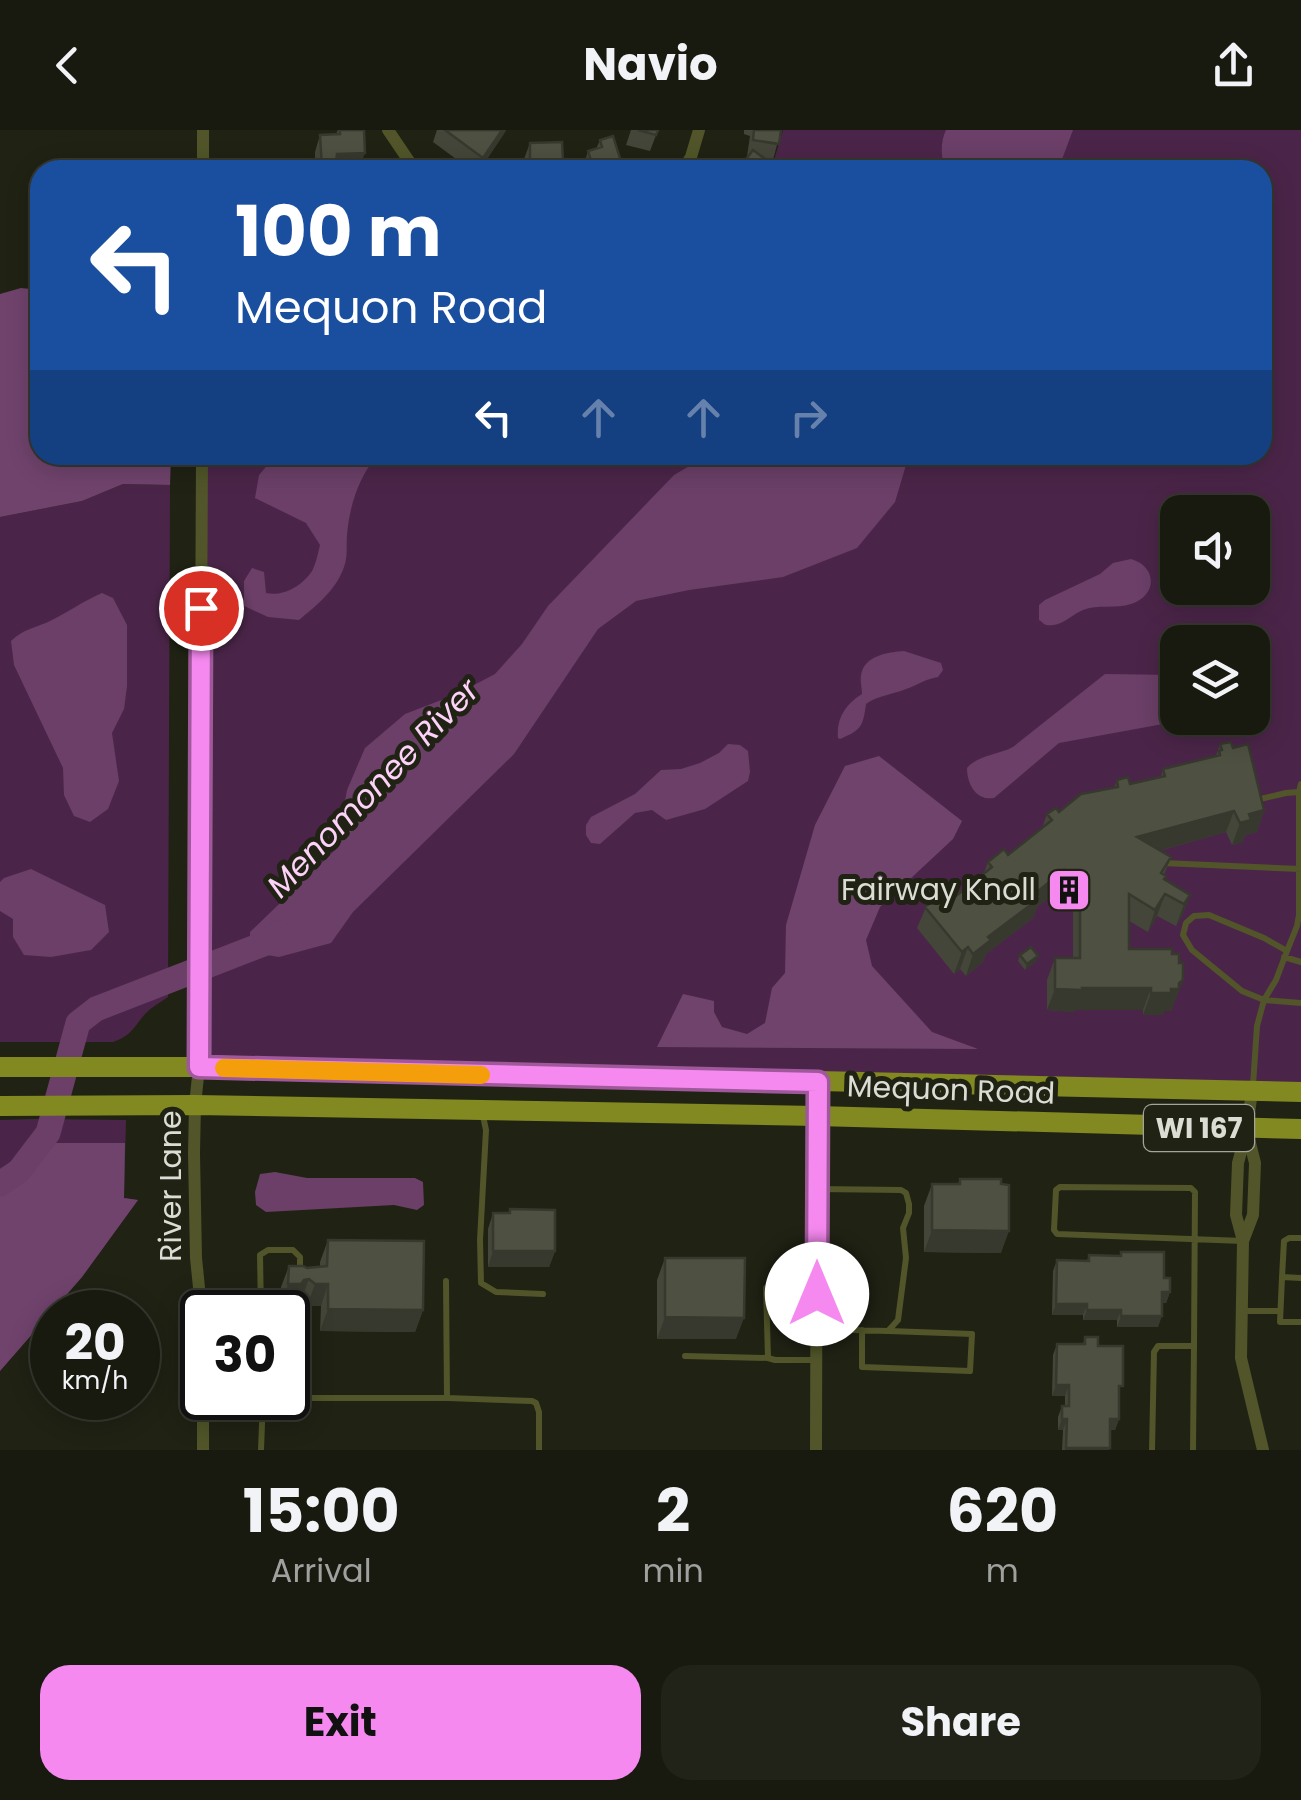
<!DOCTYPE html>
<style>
:root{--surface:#181a0f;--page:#212318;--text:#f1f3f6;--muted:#9fa19e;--line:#36382f;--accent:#f589ef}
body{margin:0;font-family:Poppins,sans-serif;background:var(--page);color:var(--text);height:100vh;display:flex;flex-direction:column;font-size:38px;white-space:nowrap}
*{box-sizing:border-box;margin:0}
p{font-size:32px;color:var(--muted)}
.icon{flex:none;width:55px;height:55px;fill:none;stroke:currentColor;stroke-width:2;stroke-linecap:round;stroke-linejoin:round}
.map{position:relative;height:1320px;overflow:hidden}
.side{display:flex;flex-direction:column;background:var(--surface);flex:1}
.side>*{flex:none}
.guide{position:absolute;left:30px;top:30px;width:1242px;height:305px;border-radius:30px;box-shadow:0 5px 25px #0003,0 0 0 2px var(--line);background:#1a4fa0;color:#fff;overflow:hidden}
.tools{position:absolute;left:1160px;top:365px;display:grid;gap:20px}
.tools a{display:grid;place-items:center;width:110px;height:110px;border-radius:20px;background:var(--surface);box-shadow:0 5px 25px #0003,0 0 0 2px var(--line);font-size:50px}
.speed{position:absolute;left:30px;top:1160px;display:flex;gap:20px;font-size:50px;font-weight:700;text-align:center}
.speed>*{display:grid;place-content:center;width:130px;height:130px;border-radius:50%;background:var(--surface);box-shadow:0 5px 25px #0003,0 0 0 2px var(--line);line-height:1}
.speed small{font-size:25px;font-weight:400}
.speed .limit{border:5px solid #111;border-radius:15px;background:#fff;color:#111}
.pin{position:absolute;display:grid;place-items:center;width:85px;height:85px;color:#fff;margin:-42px;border:5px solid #fff;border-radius:50%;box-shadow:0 2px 10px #0007}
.me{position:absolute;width:110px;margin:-55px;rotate:0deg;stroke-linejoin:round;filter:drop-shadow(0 0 8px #0008)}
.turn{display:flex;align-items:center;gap:35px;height:210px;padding:0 40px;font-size:45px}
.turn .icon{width:130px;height:130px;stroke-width:2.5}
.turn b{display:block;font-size:70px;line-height:85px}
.lanes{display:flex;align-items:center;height:95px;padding:0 40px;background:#0003;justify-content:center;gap:50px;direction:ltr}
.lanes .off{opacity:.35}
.eta{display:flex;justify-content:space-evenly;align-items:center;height:170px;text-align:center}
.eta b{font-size:60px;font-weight:700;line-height:70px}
.cta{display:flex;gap:20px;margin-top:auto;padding:20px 40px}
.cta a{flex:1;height:115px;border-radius:30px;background:var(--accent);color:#111;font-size:40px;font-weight:700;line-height:115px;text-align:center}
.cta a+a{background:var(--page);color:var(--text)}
header{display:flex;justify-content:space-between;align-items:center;height:130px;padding:0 40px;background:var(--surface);font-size:45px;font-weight:700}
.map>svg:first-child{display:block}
</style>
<header><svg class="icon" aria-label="back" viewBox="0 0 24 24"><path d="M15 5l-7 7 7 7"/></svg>Navio<svg class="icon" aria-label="share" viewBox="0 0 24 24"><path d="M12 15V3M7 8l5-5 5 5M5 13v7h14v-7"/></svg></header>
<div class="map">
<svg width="1301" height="1320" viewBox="0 0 1301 1320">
<rect width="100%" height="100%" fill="#202214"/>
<path fill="#4b2549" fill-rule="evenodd" d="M 783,0 L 1301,0 L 1301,953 L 818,943 L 199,937 L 202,325 L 1262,325 L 1262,40 L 771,40 ZM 1178,382 L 1252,382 L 1252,458 L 1178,458 ZM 1178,512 L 1252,512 L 1252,588 L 1178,588 Z
M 123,354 L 170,355 L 168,867 C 161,872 153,876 146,883 C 134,896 133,905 113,912 L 0,912 L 0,387 L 82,371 Z
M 36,989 L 126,990 L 124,1068 L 138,1070 L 82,1147 L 0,1241 L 0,990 Z"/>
<path fill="#70436d" d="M 21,158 L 40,160 L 40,325 L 171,325 L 170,355 L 123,354 L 82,371 L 0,387 L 0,164 Z
M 879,626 L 962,691 L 953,709 L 880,777 L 866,810 L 872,836 L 932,902 L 978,919 L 657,917 L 683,864 L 714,871 L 714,882 L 722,897 L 747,904 L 765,893 L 772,858 L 785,843 L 786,795 L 815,695 L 845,636 Z
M 50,1013 L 125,1013 L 124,1068 L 138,1070 L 82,1147 L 0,1241 L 0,1065 C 20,1048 39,1038 50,1013 Z"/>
<path fill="#6b3f68" d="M 946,0 L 1073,0 L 1058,40 L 945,40 C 941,27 940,12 946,0 Z
M 276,325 L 320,325 L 331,328 L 334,325 L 378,325 C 359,345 349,378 347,405 C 346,415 348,427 344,437 C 336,460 317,475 299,490 L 268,487 L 244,476 L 244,451 L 252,438 L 264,442 L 266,463 C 283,467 302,456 312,441 C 316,434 318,423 320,415 L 306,393 L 255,368 L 259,345 Z
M 708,325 L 909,325 L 895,372 L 857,418 L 783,447 L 689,460 L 636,471 L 598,499 L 514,624 L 353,782 L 331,813 L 279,827 L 250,822 L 250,802 L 336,719 L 347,660 L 365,618 L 405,584 L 457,564 L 495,544 L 522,514 L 548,476 L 674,345 Z
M 1131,429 C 1158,437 1157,466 1131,474 C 1116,479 1097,474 1083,480 C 1073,484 1065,493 1054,495 C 1045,496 1046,495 1039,490 L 1039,475 L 1045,470 L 1100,444 L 1113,433 Z
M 102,463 L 113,468 L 127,495 L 127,556 L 124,579 L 112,603 L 119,651 L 108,679 L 90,692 L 74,686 L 64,665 L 63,638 L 14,535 L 11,511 C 24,499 32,499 48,492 C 67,483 83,471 102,463 Z
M 904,521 L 941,533 L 943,540 L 938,547 C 925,549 918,555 906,559 C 892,565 878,565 866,574 C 863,597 861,600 840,609 L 838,608 C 836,588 846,574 862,564 C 862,558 860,552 861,546 C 863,526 888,522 904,521 Z
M 1105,544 L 1177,545 L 1178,588 L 1196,588 L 1059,613 L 994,668 C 976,671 967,654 967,638 C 978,625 998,625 1013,617 Z
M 728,614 L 740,615 L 748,621 L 750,642 L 748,651 L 705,679 L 666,690 L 652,680 L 635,683 L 600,714 L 591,713 L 586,705 L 586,695 L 591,687 L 635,664 L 661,640 L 681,639 L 700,633 L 719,623 Z
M 31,739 L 105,775 L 109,802 L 91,820 L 51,827 L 24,825 L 13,807 L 13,789 L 0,781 L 0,752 L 4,748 Z
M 275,1042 L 307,1048 L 415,1048 L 423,1052 L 424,1075 L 417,1080 L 394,1075 L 266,1082 L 256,1075 L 255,1062 L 260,1044 Z"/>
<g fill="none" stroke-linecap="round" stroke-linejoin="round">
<path stroke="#6b3f68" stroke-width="25" d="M 0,1054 L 19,1041 L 48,1003 L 78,893 L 96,879 L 266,813 L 278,803"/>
<path stroke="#515529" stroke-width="6" d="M 1256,670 L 1286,663 L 1299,662
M 1163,733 L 1300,739
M 1287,821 L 1276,850 L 1264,870 L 1301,873
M 1284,827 L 1301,832
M 1253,955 L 1257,896 L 1264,870 L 1242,861 L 1192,820 L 1183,805 L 1186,793 L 1194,786 L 1209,785 L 1264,808 L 1287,821 L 1297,796 L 1299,785 L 1299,662 L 1301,654
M 483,986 L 486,1000 L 480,1110 L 481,1153 L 496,1162 L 543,1164
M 1282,1147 L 1284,1111 L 1289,1108 L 1301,1108
M 1301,1148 L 1282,1147 L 1280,1192 L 1301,1192
M 446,1151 L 447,1268 L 532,1271 L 536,1273 L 539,1282 L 539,1320
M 766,1158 L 768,1228 L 775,1230 L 815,1230
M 300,1177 L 301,1268
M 1243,1181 L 1280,1181
M 261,1182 L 260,1125 L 268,1120 L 293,1120 L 300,1127 L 300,1144
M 817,1199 L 888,1201 L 898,1190 L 906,1128 L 903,1098 L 909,1083 L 909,1074 L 906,1063 L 901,1060 L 818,1059
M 862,1200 L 862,1237 L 970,1241 L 972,1204 L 889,1201
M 685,1226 L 768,1228
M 204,1268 L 447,1268
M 261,1320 L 263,1268
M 1152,1320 L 1154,1222 L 1158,1216 L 1194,1216 L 1195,1062 L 1191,1058 L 1060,1057 L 1056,1060 L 1054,1100 L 1057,1104 L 1243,1111
M 1193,1320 L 1194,1216"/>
<path stroke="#515529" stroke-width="12" d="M 388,0 L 415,40
M 203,40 L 203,0
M 683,40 L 691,27 L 699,0
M 202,325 L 199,937 L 195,975 L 194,1023 L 196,1128 L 202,1187
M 1252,961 L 1247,999 L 1238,1033 L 1236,1085 L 1243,1111 L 1241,1228 L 1263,1320
M 1243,1111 L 1253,1085 L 1255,1033 L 1247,1001
M 203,1268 L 203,1320
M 816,1320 L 817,952"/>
<path stroke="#818920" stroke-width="20" d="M 0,937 L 199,937 L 1301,962
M 0,976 L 195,975 L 817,986 L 1301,999"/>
</g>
<path fill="#434638" d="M 338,0 L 364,0 L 359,39 L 290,40 L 293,33 L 315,36 L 315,22 L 320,5 L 336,4 Z
M 437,0 L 506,0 L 480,40 L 471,40 L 433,12 Z
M 631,0 L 658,0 L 650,21 L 626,15 Z
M 744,0 L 781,0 L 773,30 L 747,26 L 750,6 L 744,4 Z
M 600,10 L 623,38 L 622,40 L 583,40 L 583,38 L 588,21 L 596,19 Z
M 530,13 L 563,31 L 571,40 L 524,40 L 524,29 Z
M 1220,614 L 1233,618 L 1264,680 L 1257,702 L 1245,705 L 1243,712 L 1232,715 L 1226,702 L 1159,721 L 1171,727 L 1164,745 L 1164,750 L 1190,765 L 1182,786 L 1176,796 L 1157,786 L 1148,802 L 1129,791 L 1129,819 L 1172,824 L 1179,833 L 1183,850 L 1171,881 L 1164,881 L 1163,885 L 1143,885 L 1143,880 L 1075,880 L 1074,882 L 1047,880 L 1047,850 L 1055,828 L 1073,828 L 1073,782 L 1057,762 L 1037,777 L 1033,788 L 986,824 L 983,832 L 966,846 L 960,839 L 954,844 L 917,798 L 933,761 L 956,766 L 983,745 L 988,732 L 1008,725 L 1042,698 L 1047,684 L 1059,682 L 1114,658 L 1117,650 L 1130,654 L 1161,647 L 1163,639 L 1216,626 Z
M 1020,825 L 1036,831 L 1025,840 L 1018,831 Z
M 960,1049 L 1001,1123 L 924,1122 L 924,1076 L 932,1054 L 958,1054 Z
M 510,1079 L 555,1121 L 549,1137 L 488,1137 L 488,1099 L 493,1083 L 509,1083 Z
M 328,1110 L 423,1180 L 415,1202 L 320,1201 L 321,1176 L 307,1176 L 301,1170 L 296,1172 L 293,1176 L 281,1176 L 281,1157 L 289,1136 L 307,1138 L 320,1137 L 320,1132 Z
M 1121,1122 L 1164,1148 L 1170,1162 L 1166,1173 L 1162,1173 L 1158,1197 L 1117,1197 L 1117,1190 L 1083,1190 L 1083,1185 L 1052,1185 L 1053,1141 L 1057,1130 L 1087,1131 L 1089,1125 L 1120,1126 Z
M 665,1128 L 736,1209 L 657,1209 L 657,1150 Z
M 1085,1207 L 1098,1216 L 1119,1267 L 1119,1289 L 1115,1300 L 1110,1300 L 1109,1320 L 1062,1320 L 1063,1300 L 1058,1300 L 1058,1287 L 1062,1276 L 1065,1276 L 1065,1266 L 1052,1266 L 1053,1225 L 1057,1214 L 1083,1214 Z"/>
<path fill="#37392e" d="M 502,0 L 506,0 L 504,4 L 479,40 L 483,28 Z
M 365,23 L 359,39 L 331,40 L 337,24 Z
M 1264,680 L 1257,702 L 1245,705 L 1243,712 L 1232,715 L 1240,693 L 1249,684 Z
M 1234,681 L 1226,702 L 1129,729 L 1137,707 Z
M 1064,740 L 1057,762 L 1037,777 L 1033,788 L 986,824 L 983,832 L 966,846 L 973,824 L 988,807 L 1037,762 Z
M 1165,764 L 1157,786 L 1148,802 L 1155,780 Z
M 1190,765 L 1182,786 L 1176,796 L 1184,774 Z
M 968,817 L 960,839 L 954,844 L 962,822 Z
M 1038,826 L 1036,831 L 1025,840 L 1027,834 Z
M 1183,850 L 1171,881 L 1164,881 L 1163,885 L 1143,885 L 1151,863 L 1171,859 Z
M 1151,858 L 1143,880 L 1075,880 L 1074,882 L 1047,880 L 1055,859 Z
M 932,1100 L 1009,1101 L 1001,1123 L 924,1122 Z
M 493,1121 L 555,1121 L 549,1137 L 488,1137 Z
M 309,1149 L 301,1170 L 296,1172 L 293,1176 L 281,1176 L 288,1154 Z
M 315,1154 L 328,1154 L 321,1176 L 307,1176 Z
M 1162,1162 L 1170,1162 L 1166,1173 L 1158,1172 Z
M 1056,1174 L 1087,1174 L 1083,1185 L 1052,1185 Z
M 328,1179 L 423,1180 L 415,1202 L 320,1201 Z
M 1087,1180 L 1121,1180 L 1117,1190 L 1083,1190 Z
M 1121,1186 L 1162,1186 L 1158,1197 L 1117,1197 Z
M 665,1187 L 744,1188 L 736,1209 L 657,1209 Z
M 1056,1255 L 1069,1255 L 1065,1266 L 1052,1266 Z
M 1062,1289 L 1067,1289 L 1063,1300 L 1058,1300 Z
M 1110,1289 L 1119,1289 L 1115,1300 L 1106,1300 Z
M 1066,1318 L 1110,1318 L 1109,1320 L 1065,1320 Z"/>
<path fill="#4e5141" stroke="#37392e" stroke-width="2.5" d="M 340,0 L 364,0 L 365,23 L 337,24 L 335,40 L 292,40 L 293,33 L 322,37 L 320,5 L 340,4 Z
M 445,0 L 502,0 L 483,28 Z
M 638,0 L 658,0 L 656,5 Z
M 754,0 L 781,0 L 779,14 L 753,10 Z
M 613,6 L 623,38 L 615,40 L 594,40 L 588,21 L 602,17 L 600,10 Z
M 562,12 L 563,31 L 571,31 L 571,40 L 530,40 L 530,13 Z
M 753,20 L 772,34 L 768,40 L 738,40 Z
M 726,31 L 738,40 L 721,40 Z
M 1231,612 L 1233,618 L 1248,614 L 1264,680 L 1249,684 L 1251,690 L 1240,693 L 1234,681 L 1137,707 L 1171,727 L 1161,743 L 1166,746 L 1164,749 L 1190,765 L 1184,774 L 1165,764 L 1155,780 L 1129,764 L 1129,819 L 1172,819 L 1172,824 L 1179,824 L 1179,833 L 1183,833 L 1183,850 L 1179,853 L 1179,859 L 1171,859 L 1171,863 L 1151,863 L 1151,858 L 1082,858 L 1082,860 L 1055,859 L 1055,828 L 1080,828 L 1080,760 L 1064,740 L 1037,762 L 1041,767 L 988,807 L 991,810 L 973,824 L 968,817 L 962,822 L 925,777 L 937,767 L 933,761 L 942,754 L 946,760 L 949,758 L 956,766 L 992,737 L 988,732 L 1004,719 L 1008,725 L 1052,690 L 1047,684 L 1056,678 L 1059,682 L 1081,664 L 1118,657 L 1117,650 L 1128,647 L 1130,654 L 1165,646 L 1163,639 L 1220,625 L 1219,621 L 1222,620 L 1220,614 Z
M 1031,817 L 1038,826 L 1027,834 L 1020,825 Z
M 960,1049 L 1001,1049 L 1001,1054 L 1009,1055 L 1009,1101 L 932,1100 L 932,1054 L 960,1054 Z
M 510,1079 L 555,1080 L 555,1121 L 493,1121 L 493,1083 L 510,1083 Z
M 328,1110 L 424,1111 L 423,1180 L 328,1179 L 328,1154 L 315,1154 L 309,1149 L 304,1150 L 301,1154 L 288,1154 L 289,1136 L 303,1136 L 307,1138 L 327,1136 Z
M 1121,1122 L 1164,1122 L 1164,1148 L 1170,1148 L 1170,1162 L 1162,1162 L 1162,1186 L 1121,1186 L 1121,1180 L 1087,1180 L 1087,1174 L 1056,1174 L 1057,1130 L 1089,1131 L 1089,1125 L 1121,1126 Z
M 665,1128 L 745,1128 L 744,1188 L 665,1187 Z
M 1085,1207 L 1098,1207 L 1098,1216 L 1123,1216 L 1123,1256 L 1119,1256 L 1119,1289 L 1110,1289 L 1110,1318 L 1066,1318 L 1067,1289 L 1062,1289 L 1062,1276 L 1069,1276 L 1069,1255 L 1056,1255 L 1057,1214 L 1085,1214 Z"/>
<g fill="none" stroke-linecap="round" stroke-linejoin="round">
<g stroke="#9f599b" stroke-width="25">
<path id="route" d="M 201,478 L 199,937 L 818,952 L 817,1164"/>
</g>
<use href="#route" stroke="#f589ef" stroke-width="18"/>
<path stroke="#f59e0b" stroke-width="18" d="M 224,938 L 481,945"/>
</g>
<defs>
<g id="building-square" transform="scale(2.25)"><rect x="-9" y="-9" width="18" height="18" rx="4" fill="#f589ef" stroke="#202214"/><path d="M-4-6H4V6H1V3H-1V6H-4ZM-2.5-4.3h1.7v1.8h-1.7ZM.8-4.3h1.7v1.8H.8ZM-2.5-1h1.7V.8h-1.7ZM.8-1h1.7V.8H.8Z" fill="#111"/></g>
</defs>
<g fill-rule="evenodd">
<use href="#building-square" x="1069" y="760"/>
</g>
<g text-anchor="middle" stroke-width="10" stroke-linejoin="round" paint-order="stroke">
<rect fill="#202214" stroke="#a3a49a" stroke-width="2.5" x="1144" y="975" width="110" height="46" rx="8"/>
<g font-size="28" font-weight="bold" fill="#dbdcd3">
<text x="1199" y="1008">WI 167</text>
</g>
<g font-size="30" fill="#dbdcd3" stroke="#202214" text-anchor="end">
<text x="1036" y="770">Fairway Knoll</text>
</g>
<g font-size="30" fill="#dbdcd3" stroke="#202214">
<text transform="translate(951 960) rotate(2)" y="10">Mequon Road</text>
<text transform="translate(171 1056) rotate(-90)" y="10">River Lane</text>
</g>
<g font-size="32" font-style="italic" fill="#fdd2f8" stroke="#202214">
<text transform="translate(373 658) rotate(-46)" y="11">Menomonee River</text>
</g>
</g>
</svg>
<div class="tools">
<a><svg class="icon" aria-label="sound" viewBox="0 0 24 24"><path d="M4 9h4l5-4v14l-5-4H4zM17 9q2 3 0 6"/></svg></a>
<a><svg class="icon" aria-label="layers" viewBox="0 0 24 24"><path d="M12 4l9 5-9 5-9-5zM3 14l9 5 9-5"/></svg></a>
</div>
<div class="speed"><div>20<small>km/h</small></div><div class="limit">30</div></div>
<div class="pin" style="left:201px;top:478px;background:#d93025"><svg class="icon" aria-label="arrive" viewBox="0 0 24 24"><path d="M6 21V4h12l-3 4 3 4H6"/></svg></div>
<svg class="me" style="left:817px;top:1164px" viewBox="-20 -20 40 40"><circle r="19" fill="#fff"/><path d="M0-13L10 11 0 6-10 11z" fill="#f589ef"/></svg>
<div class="guide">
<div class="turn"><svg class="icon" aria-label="left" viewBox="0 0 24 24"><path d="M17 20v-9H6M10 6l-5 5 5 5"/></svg><div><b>100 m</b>Mequon Road</div></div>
<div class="lanes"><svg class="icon" aria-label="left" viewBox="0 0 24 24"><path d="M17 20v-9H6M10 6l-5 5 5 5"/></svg><svg class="icon off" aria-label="ahead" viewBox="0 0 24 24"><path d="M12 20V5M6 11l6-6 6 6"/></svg><svg class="icon off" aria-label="ahead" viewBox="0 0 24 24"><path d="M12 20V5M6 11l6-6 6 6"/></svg><svg class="icon off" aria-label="right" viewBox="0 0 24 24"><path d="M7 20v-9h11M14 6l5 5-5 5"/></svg></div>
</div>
</div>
<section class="side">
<div class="eta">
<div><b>15:00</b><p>Arrival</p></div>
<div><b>2</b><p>min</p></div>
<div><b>620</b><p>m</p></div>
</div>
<div class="cta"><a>Exit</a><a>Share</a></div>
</section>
